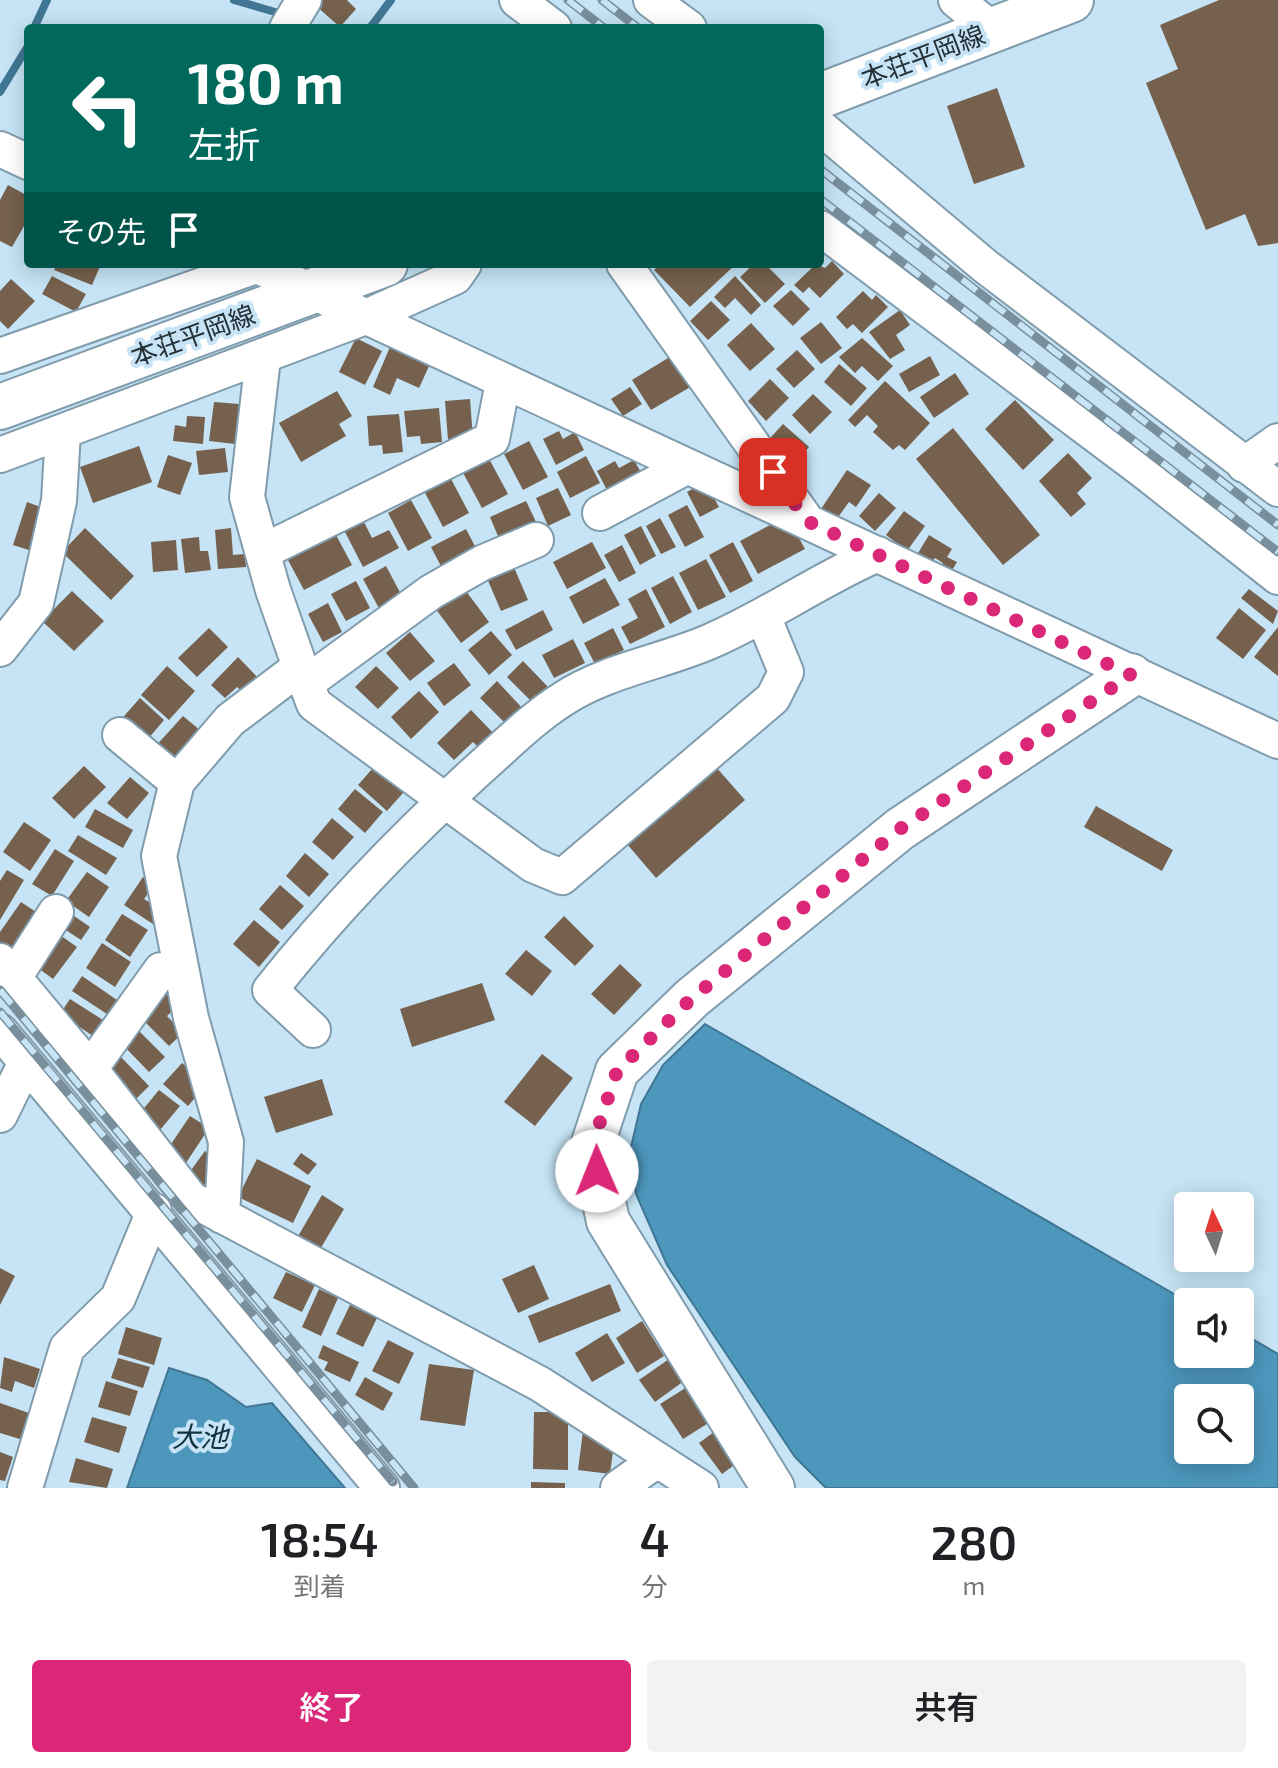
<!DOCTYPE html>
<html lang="ja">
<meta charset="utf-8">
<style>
:root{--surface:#fff;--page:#f2f2f2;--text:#202124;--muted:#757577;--accent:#db2777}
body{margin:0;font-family:"Exo 2","Noto Sans JP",sans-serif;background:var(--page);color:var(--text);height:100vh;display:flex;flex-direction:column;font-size:30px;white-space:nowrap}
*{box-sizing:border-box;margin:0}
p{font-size:26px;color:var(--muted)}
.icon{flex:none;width:44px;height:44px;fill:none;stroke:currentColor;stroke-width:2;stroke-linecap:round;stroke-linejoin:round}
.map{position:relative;height:1488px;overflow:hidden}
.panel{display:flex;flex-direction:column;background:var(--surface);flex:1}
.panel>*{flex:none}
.hud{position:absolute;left:24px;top:24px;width:800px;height:244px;border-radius:8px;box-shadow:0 4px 20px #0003;background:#00695c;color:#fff;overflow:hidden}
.needle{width:52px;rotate:356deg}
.controls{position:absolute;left:1174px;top:1192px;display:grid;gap:16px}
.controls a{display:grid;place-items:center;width:80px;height:80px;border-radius:8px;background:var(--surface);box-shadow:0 4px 20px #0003;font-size:40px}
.pin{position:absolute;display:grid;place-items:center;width:68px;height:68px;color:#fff;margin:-34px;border-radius:16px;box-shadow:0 4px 12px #0006}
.me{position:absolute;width:88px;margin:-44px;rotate:359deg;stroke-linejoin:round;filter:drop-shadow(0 0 6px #0008)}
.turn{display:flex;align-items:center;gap:28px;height:168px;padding:0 32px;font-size:36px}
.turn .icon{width:104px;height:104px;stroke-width:2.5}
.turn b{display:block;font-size:56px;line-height:68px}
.then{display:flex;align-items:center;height:76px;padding:0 32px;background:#0003;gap:16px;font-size:30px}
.eta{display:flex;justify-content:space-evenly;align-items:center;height:136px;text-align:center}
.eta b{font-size:48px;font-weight:600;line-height:56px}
.primary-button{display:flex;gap:16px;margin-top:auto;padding:16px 32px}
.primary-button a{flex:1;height:92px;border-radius:8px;background:var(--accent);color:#fff;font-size:32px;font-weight:600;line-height:92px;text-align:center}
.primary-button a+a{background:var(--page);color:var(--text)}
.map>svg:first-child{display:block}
</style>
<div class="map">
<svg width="1278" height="1488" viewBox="0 0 1278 1488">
<rect width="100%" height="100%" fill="#c6e4f5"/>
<path fill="#4d96bc" stroke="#417794" stroke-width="2" fill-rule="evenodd" d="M 705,1024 L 1188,1302 L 1188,1354 L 1240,1354 L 1240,1332 L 1278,1354 L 1278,1488 L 826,1488 L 795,1457 L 667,1265 L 636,1194 L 631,1147 L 641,1104 L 663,1065 ZM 1188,1398 L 1240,1398 L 1240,1450 L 1188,1450 Z
M 169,1368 L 207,1380 L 246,1407 L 272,1403 L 345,1488 L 127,1488 Z"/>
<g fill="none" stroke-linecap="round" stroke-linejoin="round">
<path stroke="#417794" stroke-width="8" d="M 234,0 L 282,14
M 34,28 L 47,0
M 370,28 L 391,0
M 0,92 L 28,46"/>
</g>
<path fill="#75614d" d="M 320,0 L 347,0 L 356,9 L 340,27 L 315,5 Z
M 1219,0 L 1278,0 L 1278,243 L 1258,246 L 1245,214 L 1206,230 L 1146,83 L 1178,69 L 1160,25 Z
M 997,88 L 1025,167 L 974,184 L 947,106 Z
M 8,185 L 28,196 L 28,219 L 12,247 L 0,241 L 0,200 Z
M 832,261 L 844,274 L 820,298 L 809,287 L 803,293 L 794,285 L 816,264 L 825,268 Z
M 57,264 L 101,264 L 92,285 L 54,270 Z
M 660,264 L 736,264 L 690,307 L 654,270 Z
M 754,264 L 765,264 L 785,284 L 765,303 L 740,277 Z
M 52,276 L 86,294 L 76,312 L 42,294 Z
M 735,276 L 761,305 L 751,315 L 735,298 L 725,308 L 714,297 Z
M 11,279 L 35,301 L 8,329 L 0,321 L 0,291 Z
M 791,290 L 810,309 L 793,326 L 773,306 Z
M 863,291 L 872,300 L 876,295 L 888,307 L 862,333 L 853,324 L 847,329 L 836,317 Z
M 711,301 L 730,320 L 708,340 L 690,321 Z
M 900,310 L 910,325 L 896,335 L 905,350 L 890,359 L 869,332 Z
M 821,322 L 842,348 L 821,364 L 800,338 Z
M 751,323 L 775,349 L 750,371 L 727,345 Z
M 356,338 L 382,351 L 365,385 L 339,372 Z
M 862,338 L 893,366 L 878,381 L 862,366 L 855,373 L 839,357 Z
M 390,347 L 430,364 L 419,388 L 397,378 L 390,395 L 373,387 Z
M 797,350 L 815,369 L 794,388 L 776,369 Z
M 673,355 L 692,386 L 651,410 L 632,380 Z
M 930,356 L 940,375 L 909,392 L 899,374 Z
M 839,364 L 867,388 L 851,406 L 824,382 Z
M 955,373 L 969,394 L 934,418 L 920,397 Z
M 770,379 L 789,398 L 766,421 L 748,401 Z
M 885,381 L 930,423 L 905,450 L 899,445 L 893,450 L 873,432 L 878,426 L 867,415 L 855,427 L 848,420 Z
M 630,387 L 642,404 L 623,416 L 611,399 Z
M 337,391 L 352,416 L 339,424 L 346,436 L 301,462 L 279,423 Z
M 813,394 L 832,412 L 810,434 L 792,415 Z
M 470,399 L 473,438 L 448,440 L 445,401 Z
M 1015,400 L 1054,440 L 1023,470 L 985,429 Z
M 214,402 L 239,404 L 235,444 L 209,441 Z
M 439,408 L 442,442 L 421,444 L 420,436 L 407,437 L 404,411 Z
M 399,414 L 403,452 L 383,454 L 382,445 L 369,446 L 367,416 Z
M 187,416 L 205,417 L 203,444 L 173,441 L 175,425 L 186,427 Z
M 783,424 L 809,447 L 788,471 L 762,447 Z
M 953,428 L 1040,535 L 1003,565 L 916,459 Z
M 559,431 L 563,439 L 575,432 L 584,450 L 556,465 L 543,439 Z
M 529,441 L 548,477 L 523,490 L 504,454 Z
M 139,446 L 152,482 L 93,503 L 80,467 Z
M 225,448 L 228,472 L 199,475 L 196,451 Z
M 1068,453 L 1092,478 L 1077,493 L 1086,504 L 1071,517 L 1039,481 Z
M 168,455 L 192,463 L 180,495 L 157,487 Z
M 487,455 L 508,494 L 482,508 L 461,469 Z
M 586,456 L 600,483 L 570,498 L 557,472 Z
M 634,460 L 643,476 L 609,494 L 597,471 L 615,461 L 619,468 Z
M 847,470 L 871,485 L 856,507 L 849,502 L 836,520 L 821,509 Z
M 450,477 L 469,513 L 443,527 L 424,491 Z
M 705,482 L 719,507 L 700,517 L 687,492 Z
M 558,488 L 571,515 L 548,526 L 536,498 Z
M 879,493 L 896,508 L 875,531 L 859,516 Z
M 411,500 L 432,538 L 408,551 L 388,513 Z
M 526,501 L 537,524 L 500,541 L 490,517 Z
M 27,502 L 46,509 L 32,551 L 13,545 Z
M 687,505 L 704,537 L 685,547 L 668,515 Z
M 904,511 L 925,526 L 907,551 L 886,535 Z
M 787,516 L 805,549 L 758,574 L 740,541 Z
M 660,518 L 676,547 L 661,554 L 646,526 Z
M 363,520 L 372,538 L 389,530 L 399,548 L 363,567 L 344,530 Z
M 641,526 L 656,556 L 640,565 L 624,535 Z
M 85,528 L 134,576 L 111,600 L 62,552 Z
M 231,528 L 233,555 L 245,554 L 246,567 L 218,569 L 215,530 Z
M 466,529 L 478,552 L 443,570 L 431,547 Z
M 336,535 L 352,565 L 304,590 L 288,560 Z
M 929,535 L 952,549 L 947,557 L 957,562 L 948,577 L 938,572 L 943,563 L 935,558 L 928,567 L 915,558 Z
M 199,537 L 200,551 L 208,551 L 211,570 L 185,573 L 181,539 Z
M 176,540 L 178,570 L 153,572 L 151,542 Z
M 592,542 L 606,568 L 567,589 L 553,562 Z
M 733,542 L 753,581 L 730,593 L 709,555 Z
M 622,545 L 636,573 L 619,582 L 604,555 Z
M 706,559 L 726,597 L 698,610 L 679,573 Z
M 513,565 L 528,600 L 501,611 L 486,576 Z
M 386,566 L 403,598 L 380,610 L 363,579 Z
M 673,576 L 692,612 L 670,624 L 651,588 Z
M 605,578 L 620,605 L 583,624 L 569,597 Z
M 356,581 L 370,608 L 346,621 L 331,594 Z
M 463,587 L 489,622 L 461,643 L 435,608 Z
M 646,589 L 665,627 L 630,644 L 621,627 L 638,618 L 628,599 Z
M 1249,589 L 1278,611 L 1273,624 L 1241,598 Z
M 72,591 L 104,621 L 74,651 L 42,621 Z
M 328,603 L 342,632 L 323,642 L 308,614 Z
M 1239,608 L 1266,630 L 1243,659 L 1216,638 Z
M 543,610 L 553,630 L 516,650 L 505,630 Z
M 1278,627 L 1278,676 L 1254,657 Z
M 209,628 L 228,647 L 197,677 L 178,658 Z
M 613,628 L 624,650 L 595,664 L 584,643 Z
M 491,631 L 512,655 L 489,675 L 468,650 Z
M 410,632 L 435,661 L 410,681 L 386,653 Z
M 573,639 L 585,663 L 554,678 L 542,655 Z
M 238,657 L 259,679 L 245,694 L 237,687 L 225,698 L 211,685 Z
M 523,661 L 551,690 L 535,705 L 507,677 Z
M 454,663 L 471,685 L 444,706 L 427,683 Z
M 167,666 L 195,691 L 169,720 L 141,695 Z
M 376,666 L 399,688 L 378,709 L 355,687 Z
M 497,681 L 523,709 L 506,724 L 480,698 Z
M 419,691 L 439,712 L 411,739 L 391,717 Z
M 140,698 L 164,720 L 143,745 L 118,723 Z
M 471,710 L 497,737 L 482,751 L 473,742 L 454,760 L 437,743 Z
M 183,716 L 201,731 L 171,765 L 153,749 Z
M 380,760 L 410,785 L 387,811 L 358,785 Z
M 84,766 L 106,787 L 74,819 L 52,798 Z
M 716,767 L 745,800 L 656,878 L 627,844 Z
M 130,777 L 149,793 L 127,819 L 107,803 Z
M 355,789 L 383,812 L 365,833 L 338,809 Z
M 1096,806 L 1173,850 L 1162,871 L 1084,827 Z
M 95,809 L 133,830 L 123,848 L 85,827 Z
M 332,818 L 354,837 L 333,860 L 312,842 Z
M 24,822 L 51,840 L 30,871 L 3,852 Z
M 78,835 L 117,858 L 106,875 L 68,851 Z
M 55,849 L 74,861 L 52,896 L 32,884 Z
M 305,853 L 329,874 L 309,897 L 286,876 Z
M 7,870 L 24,880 L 0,920 L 0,881 Z
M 87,872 L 109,887 L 89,917 L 66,901 Z
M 143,877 L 154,885 L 144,899 L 165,912 L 156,926 L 124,905 Z
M 280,885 L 304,906 L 282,930 L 259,909 Z
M 21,902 L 39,914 L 12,953 L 0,945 L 0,932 Z
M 67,911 L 90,927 L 81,940 L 58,925 Z
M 122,914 L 148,930 L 130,957 L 105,940 Z
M 564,916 L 594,946 L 575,966 L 544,937 Z
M 254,920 L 280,942 L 259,967 L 233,944 Z
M 57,933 L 77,947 L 53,979 L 34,965 Z
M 102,943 L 131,962 L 115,987 L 86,968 Z
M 526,950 L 552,971 L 532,996 L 505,974 Z
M 620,964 L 642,985 L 614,1015 L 591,994 Z
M 82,976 L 117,1000 L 107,1014 L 72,991 Z
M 482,983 L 495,1020 L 412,1047 L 400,1009 Z
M 163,984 L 181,1003 L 167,1016 L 183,1033 L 169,1046 L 141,1018 Z
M 70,999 L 103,1020 L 93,1036 L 60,1014 Z
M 134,1026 L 165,1057 L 149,1072 L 119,1041 Z
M 542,1054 L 573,1078 L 535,1126 L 504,1102 Z
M 119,1055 L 149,1086 L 132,1103 L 102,1072 Z
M 182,1063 L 207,1084 L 188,1106 L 163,1084 Z
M 322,1079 L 333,1115 L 276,1133 L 264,1097 Z
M 159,1090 L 180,1106 L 160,1130 L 140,1113 Z
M 190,1116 L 209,1128 L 186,1163 L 167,1150 Z
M 205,1151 L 217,1159 L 205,1190 L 186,1177 Z
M 301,1153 L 317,1164 L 308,1175 L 293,1164 Z
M 257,1159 L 311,1186 L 293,1223 L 238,1197 Z
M 322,1195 L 344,1209 L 319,1251 L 297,1238 Z
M 534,1265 L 549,1299 L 518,1313 L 502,1279 Z
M 0,1268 L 15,1276 L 0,1305 Z
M 286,1272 L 315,1285 L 302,1312 L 273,1298 Z
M 610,1284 L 621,1311 L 539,1343 L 528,1316 Z
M 319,1289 L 338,1298 L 321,1336 L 302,1327 Z
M 350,1305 L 377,1318 L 363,1347 L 336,1334 Z
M 642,1321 L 664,1356 L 637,1373 L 616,1338 Z
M 126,1327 L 162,1338 L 154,1365 L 118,1354 Z
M 607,1333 L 625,1363 L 592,1382 L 575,1353 Z
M 388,1340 L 414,1353 L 399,1384 L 372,1371 Z
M 323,1345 L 359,1362 L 350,1382 L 324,1370 L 328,1362 L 318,1358 Z
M 4,1357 L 40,1369 L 34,1388 L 15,1381 L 12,1392 L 0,1388 Z
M 118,1358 L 150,1367 L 143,1388 L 111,1378 Z
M 669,1359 L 684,1381 L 655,1402 L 639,1380 Z
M 429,1364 L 474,1370 L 465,1426 L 420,1420 Z
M 365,1377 L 393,1393 L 383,1411 L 355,1395 Z
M 106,1381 L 138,1391 L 130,1416 L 98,1407 Z
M 687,1387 L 710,1422 L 683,1439 L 660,1404 Z
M 0,1403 L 29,1413 L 20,1439 L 0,1433 Z
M 534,1412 L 568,1412 L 568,1470 L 533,1469 Z
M 92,1417 L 127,1427 L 119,1453 L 84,1442 Z
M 583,1431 L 615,1436 L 610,1474 L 578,1470 Z
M 714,1432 L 737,1463 L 722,1474 L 699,1443 Z
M 0,1452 L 13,1457 L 5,1481 L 0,1480 Z
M 76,1458 L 113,1469 L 107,1488 L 69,1482 Z
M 531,1482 L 565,1483 L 565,1488 L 531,1488 Z"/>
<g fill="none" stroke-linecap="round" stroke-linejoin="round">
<g stroke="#809cac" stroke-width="38">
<path id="minor" d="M 517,0 L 554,28
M 651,0 L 689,28
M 956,0 L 993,30
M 287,28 L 304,0
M 820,127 L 985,266 L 1278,489
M 0,149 L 28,162
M 820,228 L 1145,472 L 1278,577
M 253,264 L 1278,741
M 624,264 L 807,521
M 0,356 L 262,264
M 0,455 L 368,316 L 455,277 L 464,264
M 1244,465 L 1278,441
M 600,513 L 686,467
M 264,551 L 492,439 L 503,382
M 0,649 L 36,603 L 59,501 L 63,432
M 300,667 L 314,704 L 533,865 L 562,877 L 773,698 L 786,672 L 763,616
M 305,684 L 431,592 L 482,563 L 536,540
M 120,735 L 177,782
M 0,961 L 90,1069 L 191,1199 L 540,1384 L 701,1488
M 14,978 L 56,912
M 313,1030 L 270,990 C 333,911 404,837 479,769 C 506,745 533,718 563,699 C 607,670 663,662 711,641 C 769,616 820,579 878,554
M 0,1031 L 382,1488
M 90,1069 L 161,970
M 0,1115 L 26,1062
M 222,1216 L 226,1142 L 191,1018 L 159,856 L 177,782 L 230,720 L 300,667 L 273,590 L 247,497 L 263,358
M 25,1488 L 67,1348 L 118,1298 L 154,1211
M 618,1488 L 657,1460"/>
</g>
<g stroke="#809cac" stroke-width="46">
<path id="tertiary" d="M 773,1488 L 608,1221 L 592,1146 L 617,1071 L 692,998 L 900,829 L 1131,675"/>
</g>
<g stroke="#809cac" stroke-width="48">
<path id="secondary" d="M 820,96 L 1071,0
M 0,407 L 385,264"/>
</g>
<use href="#minor" stroke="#fff" stroke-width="34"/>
<use href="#tertiary" stroke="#fff" stroke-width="42"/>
<use href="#secondary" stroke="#fff" stroke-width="44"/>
<g stroke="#798f9b" stroke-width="9">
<path id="rail" d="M 568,0 L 604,28
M 602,0 L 638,28
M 820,169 L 1278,525
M 820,199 L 1278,552
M 0,990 L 414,1488
M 0,1012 L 393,1482"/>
</g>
<use href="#rail" stroke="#c6e4f5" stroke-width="6" stroke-dasharray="18" stroke-linecap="butt"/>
</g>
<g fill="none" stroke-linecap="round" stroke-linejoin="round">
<path stroke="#db2777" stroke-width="14" stroke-dasharray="0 25.2" d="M 597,1171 L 592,1146 L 617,1071 L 692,998 L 900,829 L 1131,675 L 807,521 L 773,472"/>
</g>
<g text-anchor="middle" stroke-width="8" stroke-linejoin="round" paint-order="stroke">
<g font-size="26" fill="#243036" stroke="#c6e4f5">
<text transform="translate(923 57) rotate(-21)" y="9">本荘平岡線</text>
<text transform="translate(193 336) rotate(-20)" y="9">本荘平岡線</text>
</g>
<g font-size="28" font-style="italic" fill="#0f3142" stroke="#c6e4f5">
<text x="200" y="1447">大池</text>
</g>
</g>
</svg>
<div class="controls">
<a><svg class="needle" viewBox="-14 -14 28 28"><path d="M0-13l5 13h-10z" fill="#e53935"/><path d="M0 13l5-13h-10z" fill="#757577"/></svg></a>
<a><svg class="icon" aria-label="sound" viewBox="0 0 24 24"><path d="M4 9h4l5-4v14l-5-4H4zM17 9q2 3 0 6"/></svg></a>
<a><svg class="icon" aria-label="search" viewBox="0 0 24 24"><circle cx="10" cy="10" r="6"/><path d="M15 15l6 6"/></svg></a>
</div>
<div class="pin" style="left:773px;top:472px;background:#d93025"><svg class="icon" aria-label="arrive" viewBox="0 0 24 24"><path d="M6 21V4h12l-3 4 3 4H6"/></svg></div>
<svg class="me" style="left:597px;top:1171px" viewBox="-20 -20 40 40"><circle r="19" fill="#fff"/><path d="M0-13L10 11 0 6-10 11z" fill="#db2777"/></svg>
<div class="hud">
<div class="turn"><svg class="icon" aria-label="left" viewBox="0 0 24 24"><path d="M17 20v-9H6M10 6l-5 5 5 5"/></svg><div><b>180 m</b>左折</div></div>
<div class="then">その先<svg class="icon" aria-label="arrive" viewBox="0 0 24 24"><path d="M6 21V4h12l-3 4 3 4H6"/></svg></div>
</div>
</div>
<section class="panel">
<div class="eta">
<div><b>18:54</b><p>到着</p></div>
<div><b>4</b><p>分</p></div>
<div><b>280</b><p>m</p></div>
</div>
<div class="primary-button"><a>終了</a><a>共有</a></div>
</section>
